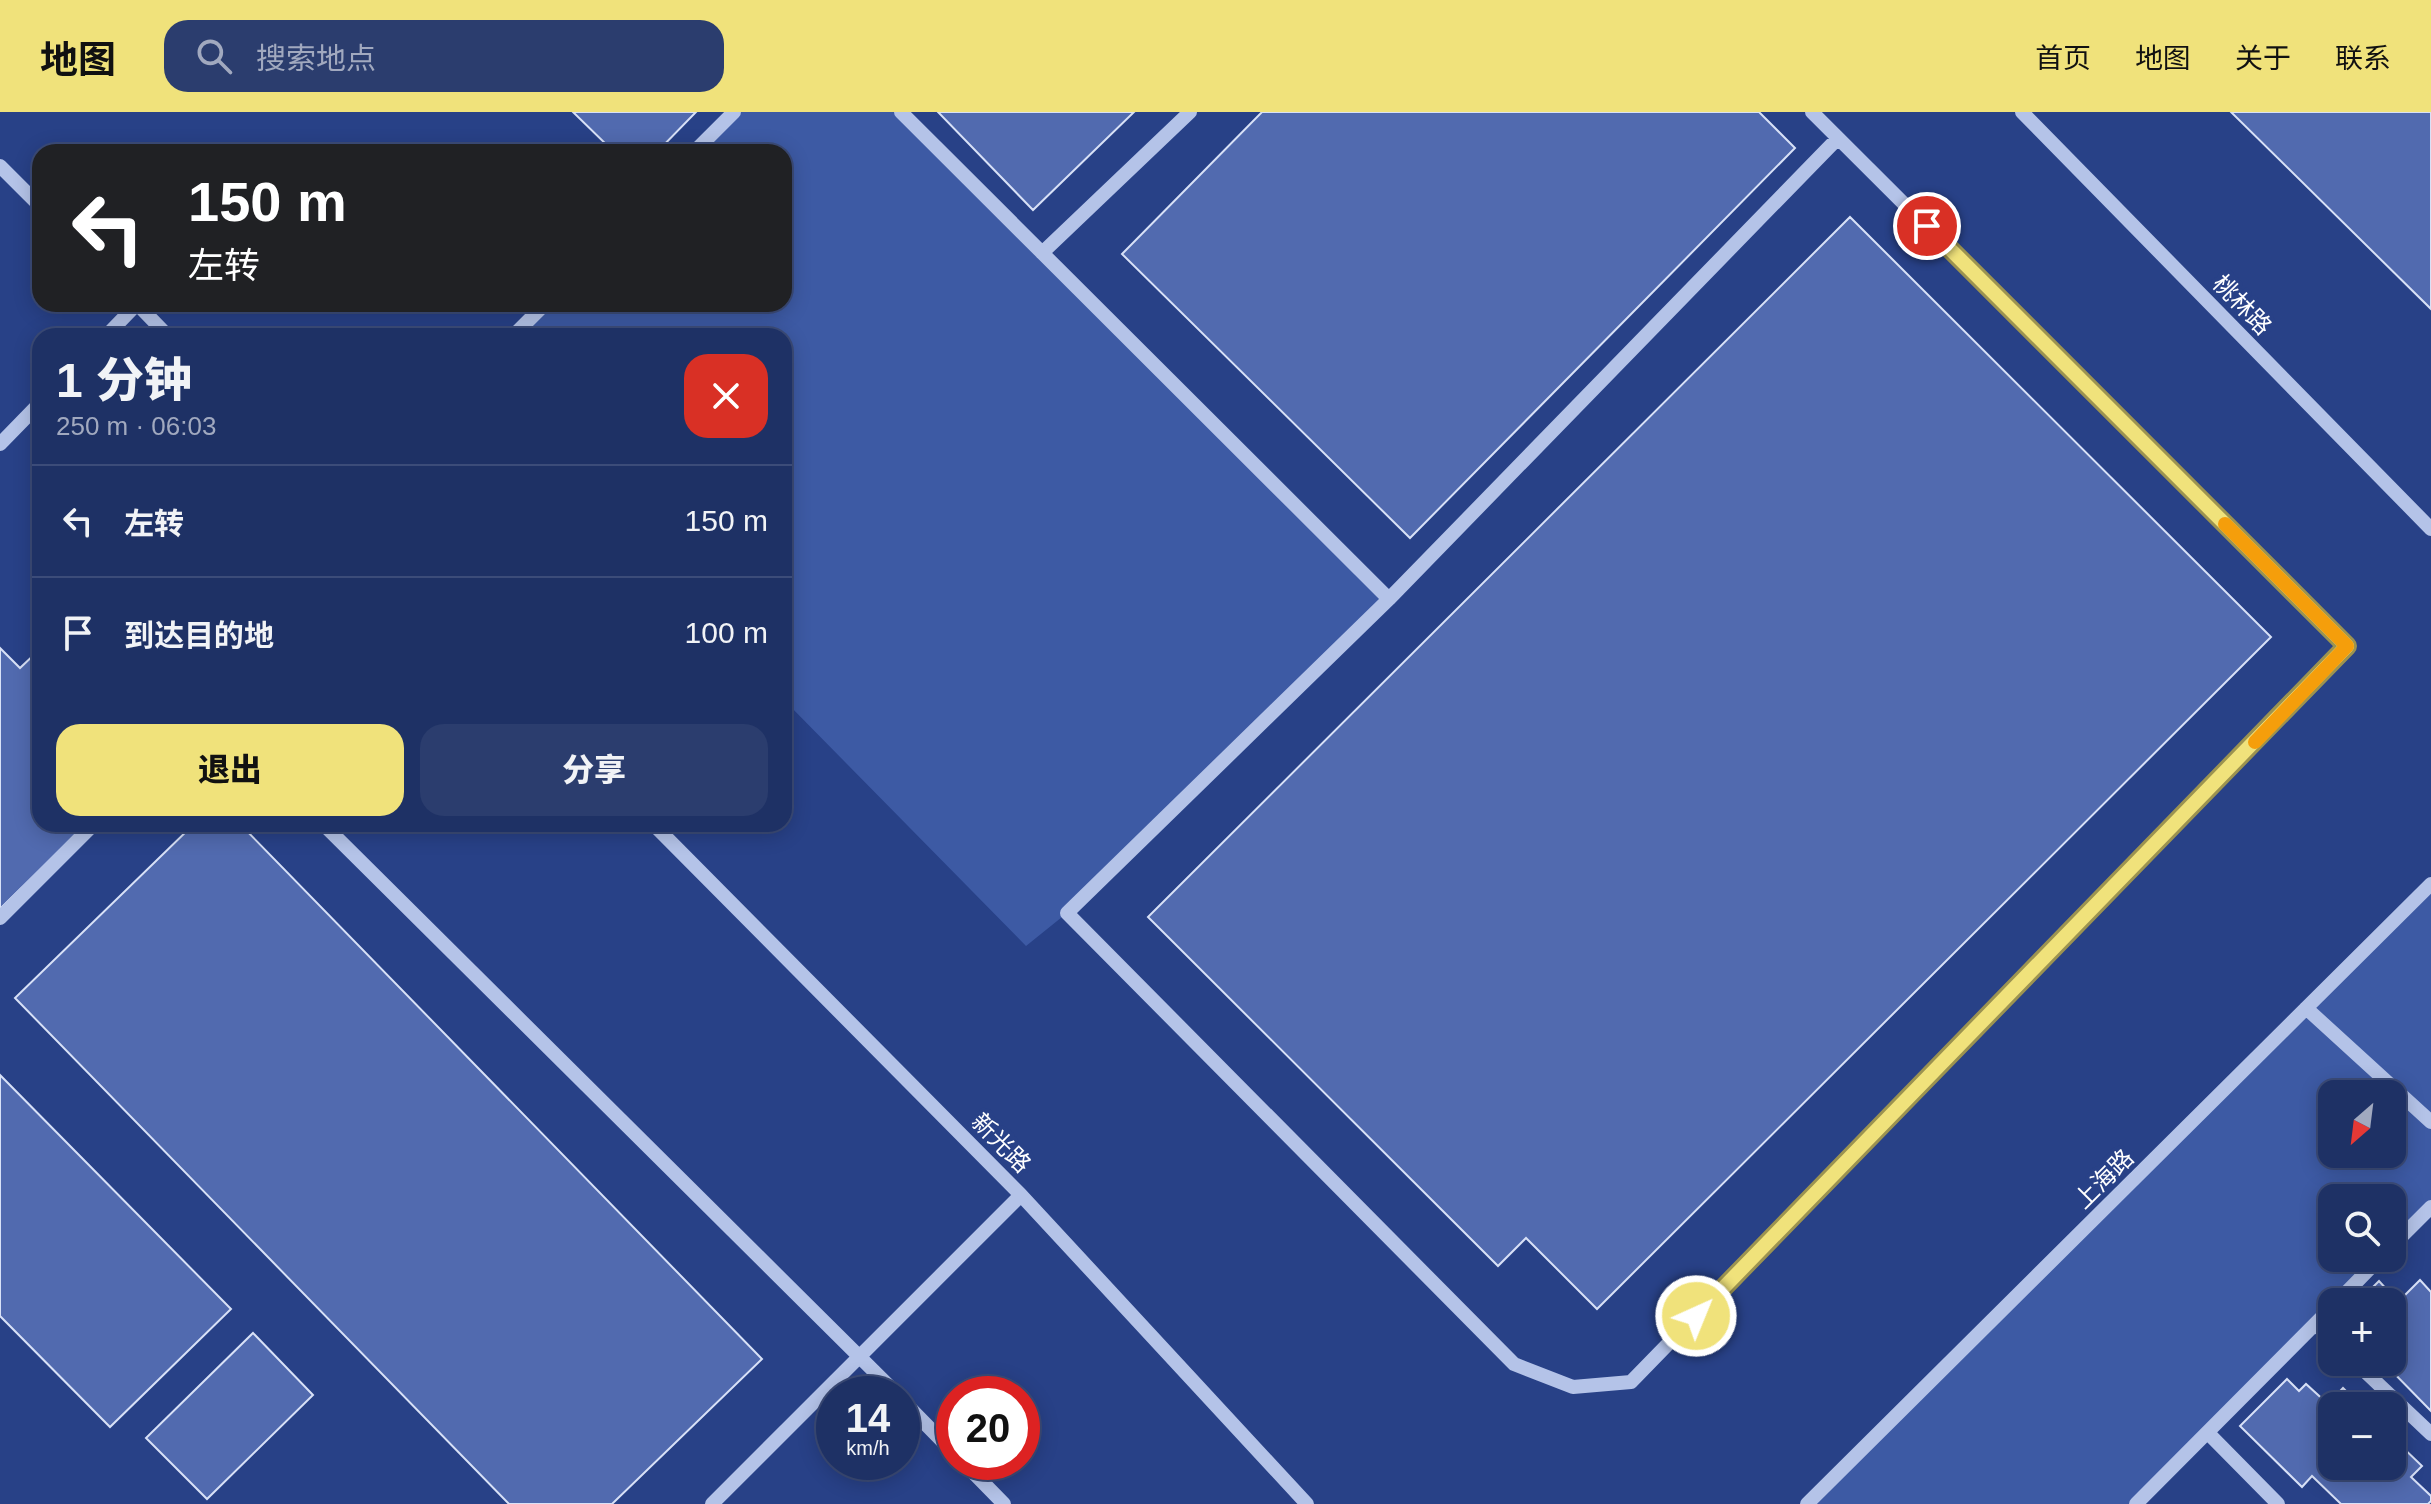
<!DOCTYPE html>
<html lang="zh">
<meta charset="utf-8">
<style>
:root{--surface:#1e3165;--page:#2b3d6e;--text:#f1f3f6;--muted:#a1a9bf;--line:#3c4c79;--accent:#f0e27b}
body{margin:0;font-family:Arial,"Noto Sans SC",sans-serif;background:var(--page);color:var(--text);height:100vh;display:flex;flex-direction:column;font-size:30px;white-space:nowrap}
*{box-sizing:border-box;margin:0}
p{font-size:26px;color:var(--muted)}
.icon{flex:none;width:44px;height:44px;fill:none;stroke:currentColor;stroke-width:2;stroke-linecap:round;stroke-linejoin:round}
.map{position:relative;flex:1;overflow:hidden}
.sheet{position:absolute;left:32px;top:216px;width:760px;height:504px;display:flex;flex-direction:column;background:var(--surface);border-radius:24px;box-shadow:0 4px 20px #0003,0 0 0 2px var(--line)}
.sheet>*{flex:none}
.top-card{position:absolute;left:32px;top:32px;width:760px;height:168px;border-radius:24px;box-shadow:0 4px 20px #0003,0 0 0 2px var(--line);background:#202124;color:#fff;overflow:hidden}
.needle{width:52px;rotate:208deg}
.fabs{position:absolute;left:2318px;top:968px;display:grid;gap:16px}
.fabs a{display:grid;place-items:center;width:88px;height:88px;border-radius:16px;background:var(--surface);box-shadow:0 4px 20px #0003,0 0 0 2px var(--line);font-size:40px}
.speed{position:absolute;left:816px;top:1264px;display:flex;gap:16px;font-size:40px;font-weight:700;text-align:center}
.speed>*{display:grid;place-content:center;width:104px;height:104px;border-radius:50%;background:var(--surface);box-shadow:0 4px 20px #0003,0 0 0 2px var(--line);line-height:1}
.speed small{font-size:20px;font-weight:400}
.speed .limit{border:12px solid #d22;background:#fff;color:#111}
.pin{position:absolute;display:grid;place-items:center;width:68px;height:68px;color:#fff;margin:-34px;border:4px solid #fff;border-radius:50%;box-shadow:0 2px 8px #0007}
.me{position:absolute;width:88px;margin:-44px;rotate:44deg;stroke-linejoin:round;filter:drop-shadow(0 0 6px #0008)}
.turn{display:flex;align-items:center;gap:28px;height:168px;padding:0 24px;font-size:36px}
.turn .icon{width:104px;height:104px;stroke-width:2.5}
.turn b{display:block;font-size:56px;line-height:68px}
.round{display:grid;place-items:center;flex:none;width:84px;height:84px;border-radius:24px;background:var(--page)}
.headline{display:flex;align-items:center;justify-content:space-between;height:136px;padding:0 24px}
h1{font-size:48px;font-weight:800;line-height:60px}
.button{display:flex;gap:16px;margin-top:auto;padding:16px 24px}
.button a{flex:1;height:92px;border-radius:24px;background:var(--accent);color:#111;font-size:32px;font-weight:800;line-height:92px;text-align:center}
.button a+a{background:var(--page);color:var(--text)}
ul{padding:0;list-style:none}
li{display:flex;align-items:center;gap:24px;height:112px;padding:0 24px;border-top:2px solid var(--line)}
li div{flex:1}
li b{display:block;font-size:30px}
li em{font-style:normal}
header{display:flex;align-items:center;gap:48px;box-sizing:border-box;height:112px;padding:0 40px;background:var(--accent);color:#111}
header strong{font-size:38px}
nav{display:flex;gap:44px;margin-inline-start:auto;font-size:28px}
.search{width:560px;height:72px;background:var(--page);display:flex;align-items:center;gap:20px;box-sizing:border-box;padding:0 28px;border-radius:24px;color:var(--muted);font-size:30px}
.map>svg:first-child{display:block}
</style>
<header>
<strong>地图</strong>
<div class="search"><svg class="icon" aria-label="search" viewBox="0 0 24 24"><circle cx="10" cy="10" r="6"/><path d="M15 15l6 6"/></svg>搜索地点</div>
<nav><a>首页</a><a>地图</a><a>关于</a><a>联系</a></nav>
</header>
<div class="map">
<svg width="2431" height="1392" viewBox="0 0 2431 1392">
<rect width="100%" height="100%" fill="#284187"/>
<path fill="#3d5aa4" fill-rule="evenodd" d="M 734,0 L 901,0 L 1389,487 L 1067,801 L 1026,834 L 784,588 L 784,224 L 513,224 L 545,192 L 784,192 L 784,40 L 694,40 Z
M 2431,773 L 2431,1095 L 2392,1134 L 2392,1086 L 2332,1086 L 2332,1146 L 2380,1146 L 2136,1392 L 1807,1392 ZM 2332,982 L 2392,982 L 2392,1042 L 2332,1042 Z"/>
<path fill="#516aaf" stroke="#d8e1f7" stroke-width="2" d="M 573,0 L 696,0 L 657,40 L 614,40 Z
M 938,0 L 1134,0 L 1033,98 Z
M 1262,0 L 1759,0 L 1795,36 L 1410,426 L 1122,142 Z
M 2231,0 L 2431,0 L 2431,197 Z
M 1850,105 L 2271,525 L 1597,1197 L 1526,1126 L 1498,1154 L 1148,805 Z
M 0,536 L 20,556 L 40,537 L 40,712 L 87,712 L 0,797 Z
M 194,712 L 240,712 L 762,1247 L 612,1392 L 509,1392 L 15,886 Z
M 0,963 L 231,1197 L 110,1315 L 0,1204 Z
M 2420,1168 L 2431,1180 L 2431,1299 L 2383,1250 L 2392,1250 L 2392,1190 L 2358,1190 L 2379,1169 L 2398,1190 Z
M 253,1221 L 313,1283 L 207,1387 L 146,1326 Z
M 2287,1267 L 2299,1279 L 2306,1272 L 2328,1292 L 2343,1276 L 2361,1294 L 2332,1294 L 2332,1354 L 2392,1354 L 2392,1325 L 2422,1354 L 2411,1365 L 2431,1384 L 2431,1389 L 2428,1392 L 2341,1392 L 2312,1364 L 2302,1375 L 2240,1314 Z"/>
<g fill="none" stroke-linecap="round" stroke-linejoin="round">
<path stroke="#b4c3e8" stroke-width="14" d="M 901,0 L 1389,487 L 1067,801 L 1514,1252 L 1573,1275 L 1631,1270 L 2347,534 L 1812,0
M 2022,0 L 2431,417
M 694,40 L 734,0
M 0,54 L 40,94
M 1042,141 L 1190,0
M 137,192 L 168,224
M 106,224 L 137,192
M 513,224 L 545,192
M 0,332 L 40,291
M 1389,487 L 1838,26
M 323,712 L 897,1282
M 653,712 L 1021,1083 L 1307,1392
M 0,806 L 94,712
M 2306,896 L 2431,1010
M 2392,1134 L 2431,1095
M 2337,1190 L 2380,1146
M 2315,1212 L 2332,1228
M 2355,1250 L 2431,1322
M 902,1288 L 954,1341
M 2208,1321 L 2278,1392
M 963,1350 L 1004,1392
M 712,1392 L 1021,1083
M 1807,1392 L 2431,772
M 2136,1392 L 2332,1195"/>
</g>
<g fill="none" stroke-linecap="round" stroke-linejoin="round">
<g stroke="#9c9350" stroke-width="20">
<path id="route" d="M 1696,1204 L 2347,534 L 1927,114"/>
</g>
<use href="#route" stroke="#f0e27b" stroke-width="14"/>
<path stroke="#f59e0b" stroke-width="14" d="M 2225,412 L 2347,534 L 2255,630"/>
</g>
<g text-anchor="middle" stroke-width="8" stroke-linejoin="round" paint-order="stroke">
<g font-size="24" fill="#fff" stroke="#284187">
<text transform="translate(2242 193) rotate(46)" y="8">桃林路</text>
<text transform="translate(1001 1031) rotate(45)" y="8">新光路</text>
<text transform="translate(2104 1067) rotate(-45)" y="8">上海路</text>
</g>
</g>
</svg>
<div class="fabs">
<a><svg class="needle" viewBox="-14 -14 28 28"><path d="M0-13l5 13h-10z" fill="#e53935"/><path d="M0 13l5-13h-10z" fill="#a1a9bf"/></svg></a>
<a><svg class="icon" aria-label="search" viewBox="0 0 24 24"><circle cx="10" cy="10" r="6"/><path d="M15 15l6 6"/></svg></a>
<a>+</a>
<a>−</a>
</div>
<div class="speed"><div>14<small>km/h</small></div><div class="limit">20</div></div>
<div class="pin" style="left:1927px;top:114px;background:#d93025"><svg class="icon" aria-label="arrive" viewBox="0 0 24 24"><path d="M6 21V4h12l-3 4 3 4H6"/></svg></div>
<svg class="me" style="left:1696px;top:1204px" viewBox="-20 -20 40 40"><circle r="17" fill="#f0e27b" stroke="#fff" stroke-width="3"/><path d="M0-11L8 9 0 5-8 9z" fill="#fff"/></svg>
<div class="top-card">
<div class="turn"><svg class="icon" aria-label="left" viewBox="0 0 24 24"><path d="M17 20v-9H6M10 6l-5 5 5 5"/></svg><div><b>150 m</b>左转</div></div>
</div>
<section class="sheet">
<div class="headline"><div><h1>1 分钟</h1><p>250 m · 06:03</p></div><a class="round" style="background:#d93025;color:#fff"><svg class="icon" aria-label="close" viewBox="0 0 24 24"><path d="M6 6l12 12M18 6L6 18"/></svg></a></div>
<ul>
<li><svg class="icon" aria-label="left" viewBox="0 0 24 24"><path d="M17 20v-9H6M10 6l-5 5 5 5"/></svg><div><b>左转</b></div><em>150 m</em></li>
<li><svg class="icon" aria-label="arrive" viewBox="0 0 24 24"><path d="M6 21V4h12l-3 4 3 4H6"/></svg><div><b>到达目的地</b></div><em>100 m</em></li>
</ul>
<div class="button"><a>退出</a><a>分享</a></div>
</section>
</div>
